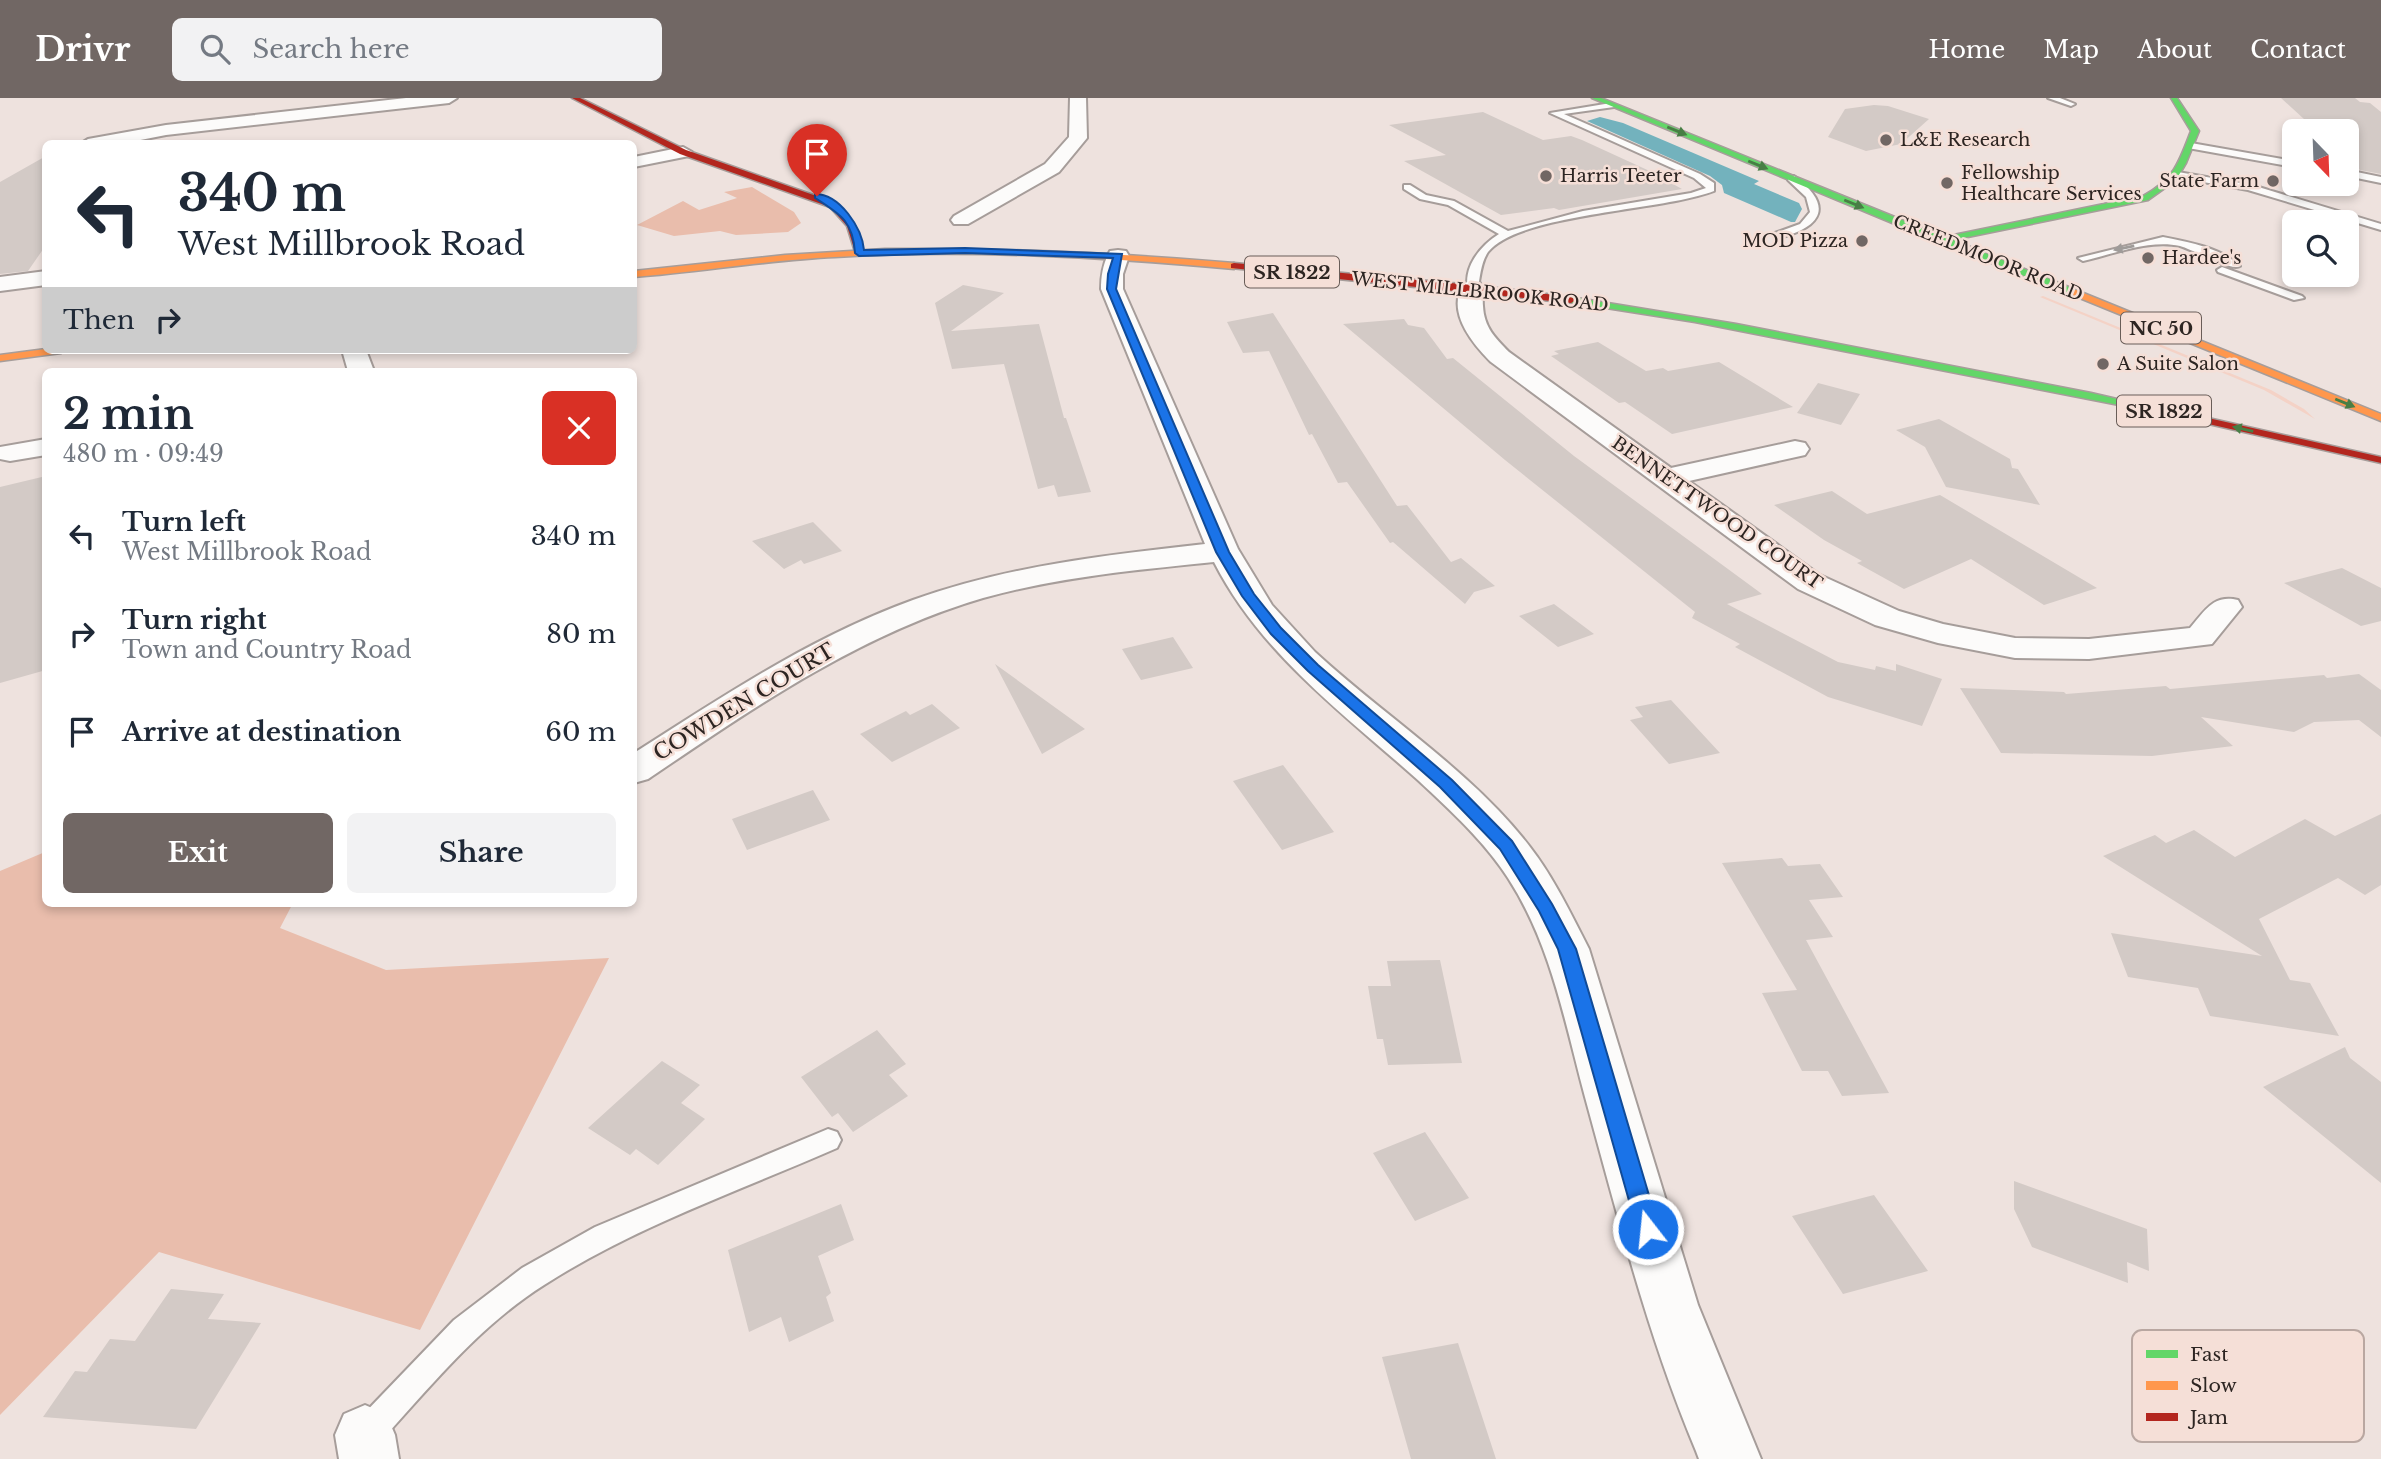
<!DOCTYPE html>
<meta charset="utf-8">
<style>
:root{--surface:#fff;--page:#f2f2f3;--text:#1f2937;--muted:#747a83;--accent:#716764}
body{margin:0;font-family:"Libre Baskerville",serif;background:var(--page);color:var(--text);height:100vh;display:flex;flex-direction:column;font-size:26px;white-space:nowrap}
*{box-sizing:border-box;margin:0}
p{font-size:23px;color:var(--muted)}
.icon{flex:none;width:38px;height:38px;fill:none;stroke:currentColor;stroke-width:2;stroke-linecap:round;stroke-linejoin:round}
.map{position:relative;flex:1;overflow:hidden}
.panel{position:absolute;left:42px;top:270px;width:595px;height:539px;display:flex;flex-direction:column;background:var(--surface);border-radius:10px;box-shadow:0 4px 10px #0003}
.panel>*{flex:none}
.banner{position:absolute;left:42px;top:42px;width:595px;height:214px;border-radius:10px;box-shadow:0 4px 10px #0003;background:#fff;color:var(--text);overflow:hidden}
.needle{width:46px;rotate:157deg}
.controls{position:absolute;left:2282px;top:21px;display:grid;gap:14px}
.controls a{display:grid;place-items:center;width:77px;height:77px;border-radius:10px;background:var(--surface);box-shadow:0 4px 10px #0003;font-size:35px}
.pin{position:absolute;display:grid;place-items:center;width:60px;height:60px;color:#fff;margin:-72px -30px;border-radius:50% 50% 50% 0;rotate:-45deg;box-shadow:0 0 7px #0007}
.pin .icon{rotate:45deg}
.me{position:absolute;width:77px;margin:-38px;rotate:344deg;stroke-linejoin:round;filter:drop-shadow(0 0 5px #0008)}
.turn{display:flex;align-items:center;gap:24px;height:147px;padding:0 21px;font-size:32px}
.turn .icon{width:91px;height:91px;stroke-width:2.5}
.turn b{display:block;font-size:49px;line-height:60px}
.then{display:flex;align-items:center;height:66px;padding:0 21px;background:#0003;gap:14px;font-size:26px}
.round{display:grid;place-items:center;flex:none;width:74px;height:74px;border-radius:10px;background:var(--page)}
.summary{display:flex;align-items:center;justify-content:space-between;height:119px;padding:0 21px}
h1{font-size:42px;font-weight:800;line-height:52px}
.primary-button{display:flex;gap:14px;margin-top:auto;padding:14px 21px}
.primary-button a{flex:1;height:80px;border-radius:10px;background:var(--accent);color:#fff;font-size:28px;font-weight:800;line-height:80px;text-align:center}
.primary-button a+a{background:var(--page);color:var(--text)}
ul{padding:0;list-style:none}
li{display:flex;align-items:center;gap:21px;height:98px;padding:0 21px}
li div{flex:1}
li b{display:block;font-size:26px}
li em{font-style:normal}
header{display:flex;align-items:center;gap:42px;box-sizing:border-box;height:98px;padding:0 35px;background:var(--accent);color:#fff}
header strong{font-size:33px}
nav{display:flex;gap:38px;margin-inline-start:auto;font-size:24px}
.search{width:490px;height:63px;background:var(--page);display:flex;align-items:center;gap:18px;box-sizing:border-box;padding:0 24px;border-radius:10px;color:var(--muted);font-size:26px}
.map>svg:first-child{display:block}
</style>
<header>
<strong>Drivr</strong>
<div class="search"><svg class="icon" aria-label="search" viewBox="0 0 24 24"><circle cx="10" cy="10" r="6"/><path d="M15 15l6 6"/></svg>Search here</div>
<nav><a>Home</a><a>Map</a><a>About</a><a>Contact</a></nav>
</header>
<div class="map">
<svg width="2381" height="1361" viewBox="0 0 2381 1361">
<rect width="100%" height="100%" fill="#eee2de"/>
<path fill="#f4d2c6" d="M 2043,198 L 2271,292 L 2304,311 L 2315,321 L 2264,292 L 2040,199 Z"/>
<path fill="#e9bdac" d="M 752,89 L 794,114 L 801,125 L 788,134 L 736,137 L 720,133 L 674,138 L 637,127 L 683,103 L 699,112 L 737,100 L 724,94 Z
M 45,754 L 46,805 L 293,805 L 280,830 L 386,872 L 609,860 L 420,1232 L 159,1154 L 0,1317 L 0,773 Z"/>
<path fill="#73b2bd" d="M 1600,19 L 1623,25 L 1759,83 L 1754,86 L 1799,105 L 1802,111 L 1795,124 L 1791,124 L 1724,95 L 1722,87 L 1710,78 L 1587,23 Z"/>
<path fill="#d3cac6" d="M 2281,0 L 2355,0 L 2360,4 L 2370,5 L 2381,14 L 2381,76 L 2360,72 L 2347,60 L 2347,33 L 2317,33 Z
M 1874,7 L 1888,8 L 1929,21 L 1901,46 L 1866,53 L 1828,39 L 1845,11 Z
M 1483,14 L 1543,42 L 1571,38 L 1582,42 L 1667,81 L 1664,81 L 1682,91 L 1559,112 L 1554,110 L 1501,117 L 1404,63 L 1446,57 L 1389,27 Z
M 46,58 L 46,147 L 28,173 L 0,176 L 0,84 Z
M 963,187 L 1004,195 L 951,233 L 1039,226 L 1064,320 L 1066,320 L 1091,394 L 1058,399 L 1054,387 L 1038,391 L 1004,266 L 952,271 L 935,205 Z
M 1273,215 L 1397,408 L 1407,407 L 1451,464 L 1461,460 L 1495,488 L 1474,494 L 1465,506 L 1393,444 L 1390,445 L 1347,384 L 1338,385 L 1312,336 L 1309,337 L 1269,253 L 1243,255 L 1227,224 Z
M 1404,221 L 1408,227 L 1424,230 L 1447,261 L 1453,260 L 1574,358 L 1762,496 L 1727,506 L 1838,564 L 1875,572 L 1876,568 L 1896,573 L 1896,566 L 1942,581 L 1922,628 L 1828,599 L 1735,549 L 1740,546 L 1692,520 L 1695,514 L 1505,362 L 1343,226 Z
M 1598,244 L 1646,273 L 1663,270 L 1668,273 L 1719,264 L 1793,309 L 1672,336 L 1625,304 L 1619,305 L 1551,258 L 1559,256 L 1554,253 Z
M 1818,285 L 1860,296 L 1841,327 L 1797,315 Z
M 1939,321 L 2010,361 L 2012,370 L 2018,371 L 2040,407 L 1946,389 L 1925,349 L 1896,332 Z
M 46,378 L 46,572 L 0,585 L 0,389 Z
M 1832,393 L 1867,416 L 1940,397 L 2097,490 L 2044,507 L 1971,461 L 1904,491 L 1857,465 L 1862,463 L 1824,442 L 1774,407 Z
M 813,424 L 842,453 L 804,466 L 801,462 L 784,471 L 752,443 Z
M 2342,470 L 2381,490 L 2381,523 L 2361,528 L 2284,485 Z
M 1554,506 L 1594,536 L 1558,549 L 1519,518 Z
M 1173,539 L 1193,570 L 1141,582 L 1122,551 Z
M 995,566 L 1085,631 L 1042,656 Z
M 2359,576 L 2381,592 L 2381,639 L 2359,622 L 2314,624 L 2294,634 L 2201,619 L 2233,648 L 2152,658 L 2001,655 L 1960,590 L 2064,594 L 2066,596 L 2166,588 L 2170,591 L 2324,577 L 2327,580 Z
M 1671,602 L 1720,655 L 1669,666 L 1630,622 L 1643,619 L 1635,609 Z
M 932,606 L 960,630 L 892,664 L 860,636 L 906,613 L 910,617 Z
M 1283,667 L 1334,734 L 1282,752 L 1233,683 Z
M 813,692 L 830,722 L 747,752 L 732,721 Z
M 2381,716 L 2381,787 L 2365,797 L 2338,780 L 2259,821 L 2290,882 L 2310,885 L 2339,938 L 2210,918 L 2198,890 L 2128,879 L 2111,835 L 2262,858 L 2103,758 L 2155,737 L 2166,745 L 2194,732 L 2235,759 L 2305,721 L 2335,738 Z
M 1782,760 L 1788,768 L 1820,766 L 1843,799 L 1809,802 L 1833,839 L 1806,842 L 1889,995 L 1842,998 L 1828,973 L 1802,973 L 1762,895 L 1797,892 L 1722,765 Z
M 1440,862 L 1462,965 L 1388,967 L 1383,941 L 1377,941 L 1368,888 L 1391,888 L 1387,863 Z
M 877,932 L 906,966 L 889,977 L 908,998 L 853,1034 L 838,1015 L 832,1019 L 801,979 Z
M 2345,949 L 2350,960 L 2381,984 L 2381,1085 L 2263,989 Z
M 662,963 L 700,987 L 681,1005 L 705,1021 L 658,1067 L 636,1051 L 630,1057 L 588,1030 Z
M 1425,1034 L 1469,1100 L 1415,1123 L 1373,1055 Z
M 2014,1083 L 2147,1131 L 2149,1173 L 2127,1164 L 2128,1185 L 2032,1149 L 2014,1111 Z
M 1874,1097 L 1928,1173 L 1843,1196 L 1792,1118 Z
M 841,1106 L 854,1142 L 818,1158 L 831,1195 L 826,1199 L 834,1223 L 789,1244 L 781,1219 L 749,1234 L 728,1152 Z
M 171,1191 L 224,1196 L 208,1221 L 261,1225 L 196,1331 L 43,1319 L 75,1273 L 87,1274 L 110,1241 L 135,1243 Z
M 1458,1245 L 1496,1361 L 1411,1361 L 1382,1259 Z"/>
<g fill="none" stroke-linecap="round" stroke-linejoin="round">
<g stroke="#a69d9a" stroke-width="4">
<path id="lane" d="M 2048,0 L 2060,0 L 2075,6 L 2071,8 Z
M 1611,5 L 1614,9 L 1564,16 L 1700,76 L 1714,85 L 1714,93 C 1663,113 1520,115 1488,154 C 1481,164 1480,179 1478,190 L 1468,192 C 1463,169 1480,148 1499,136 L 1448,107 L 1420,101 L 1404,91 L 1404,87 L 1410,87 L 1426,97 L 1454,103 L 1508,133 L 1583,113 L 1691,95 L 1706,90 L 1694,80 L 1550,15 Z
M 2191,45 L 2294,63 L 2294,69 L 2188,50 L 2188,46 Z
M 2347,72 L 2381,79 L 2381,85 L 2347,78 Z
M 2178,74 L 2252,87 L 2381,126 L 2381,132 L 2248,92 L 2175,79 L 2175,75 Z
M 1788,78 L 1794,78 C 1834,107 1823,129 1779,140 L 1774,137 L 1775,135 L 1800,126 L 1810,114 L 1806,99 L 1788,82 Z
M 2163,139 C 2189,144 2221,150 2240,168 C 2232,174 2194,152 2180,148 C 2150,141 2113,156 2083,163 L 2078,160 Z
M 2222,169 L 2302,198 L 2304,200 L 2294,202 L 2218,174 L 2217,172 Z
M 828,1031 L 837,1034 L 841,1042 L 837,1050 C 739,1093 634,1129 544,1187 C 479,1228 430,1289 379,1345 L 368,1349 L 357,1345 L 353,1334 L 357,1323 L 454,1222 L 522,1170 L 595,1129 Z"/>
</g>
<g stroke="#a69d9a" stroke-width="4">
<path id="street" d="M 406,0 L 457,0 L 449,5 L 166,37 L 120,46 L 80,46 L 88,41 L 166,27 Z
M 1070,0 L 1086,0 L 1087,40 L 1059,74 L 968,126 L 954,126 L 951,122 L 954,118 L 1045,66 L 1069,39 Z
M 683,49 L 692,54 L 689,58 L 634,69 L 634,59 Z
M 1118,152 L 1126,153 L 1129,158 L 1123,176 L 1123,191 L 1238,451 L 1272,507 L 1315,554 C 1384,618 1473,674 1530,749 C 1554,780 1571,816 1589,851 L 1698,1207 L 1761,1361 L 1699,1361 L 1696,1353 C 1648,1239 1618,1119 1585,999 C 1565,925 1551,846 1508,780 C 1485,744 1451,713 1419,683 C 1344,616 1261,556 1214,464 C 1137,472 1058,479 983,500 C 860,536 753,610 648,681 L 634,685 L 634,655 C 723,598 813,538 913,502 C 1007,468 1106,457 1205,446 L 1101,191 C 1101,178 1103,165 1110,153 Z
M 46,173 L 46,187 L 0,193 L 0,179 Z
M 1472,183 L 1480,185 C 1485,193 1482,200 1483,208 C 1484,229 1495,240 1509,254 L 1671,370 L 1795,343 L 1805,345 L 1809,351 L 1805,357 L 1689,383 L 1820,477 L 1899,513 L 1943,526 L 2015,540 L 2089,541 L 2190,530 C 2205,513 2213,496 2238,502 L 2242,509 L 2212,546 L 2089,561 L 2015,560 L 1938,545 L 1875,527 L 1798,491 L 1491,264 C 1473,246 1445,213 1464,185 Z
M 342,252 L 366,252 L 374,273 L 348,273 Z
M 46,341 L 46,357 L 10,363 L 0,361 L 0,349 Z
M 365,1307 L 386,1316 L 395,1337 L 399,1361 L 339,1361 L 335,1337 L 344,1316 Z"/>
</g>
<g stroke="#a69d9a" stroke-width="3">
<path id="fast" d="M 1592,0 L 1601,0 L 1944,139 L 2143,98 C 2174,81 2179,65 2191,33 L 2171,0 L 2177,0 L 2199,33 L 2186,65 L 2176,82 L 2148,102 L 1953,142 L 2076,192 L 2076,196 L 2073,197 L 1938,144 Z
M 1571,199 L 1736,226 L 2091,295 L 2160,311 L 2155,314 L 1695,224 L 1568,204 L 1568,200 Z"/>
</g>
<g stroke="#a69d9a" stroke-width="3">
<path id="slow" d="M 885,151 C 1002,150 1118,155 1234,165 L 1238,168 L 1234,171 C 1101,159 968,151 835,159 C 767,162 701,174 634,179 L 634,173 L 785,157 Z
M 2070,192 L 2076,192 L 2381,316 L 2381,323 L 2070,196 Z
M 46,251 L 66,252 L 61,255 L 0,263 L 0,257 Z"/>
</g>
<g stroke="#a69d9a" stroke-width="3">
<path id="jam" d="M 572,0 L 580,0 L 686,52 L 836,105 L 855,128 L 863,155 L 856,157 L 847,128 L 830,109 L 680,56 Z
M 1234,165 L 1472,187 L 1571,199 L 1576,202 L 1571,205 L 1231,170 L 1231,166 Z
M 2155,308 L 2381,359 L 2381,365 L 2151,313 L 2150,311 Z"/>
</g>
<use href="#lane" fill="#fcfbfa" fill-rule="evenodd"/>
<use href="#street" fill="#fcfbfa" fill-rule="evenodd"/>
<use href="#fast" fill="#63d668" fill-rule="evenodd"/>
<use href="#slow" fill="#ff974d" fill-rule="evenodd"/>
<use href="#jam" fill="#b3261e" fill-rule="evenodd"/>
</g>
<defs><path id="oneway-solid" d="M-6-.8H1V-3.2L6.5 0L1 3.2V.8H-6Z" transform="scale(1.75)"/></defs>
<g fill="#487e45">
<use href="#oneway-solid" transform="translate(1677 33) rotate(22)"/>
<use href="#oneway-solid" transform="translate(1758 67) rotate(22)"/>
<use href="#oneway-solid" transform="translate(1854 106) rotate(22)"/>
<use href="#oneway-solid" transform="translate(2345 305) rotate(22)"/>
<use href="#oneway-solid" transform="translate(2243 331) rotate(-167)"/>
</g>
<use fill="#9f9b99" href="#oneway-solid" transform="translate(2124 150) rotate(168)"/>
<path fill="#1a73e8" stroke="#114b97" stroke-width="2" d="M 815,96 C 840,96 862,130 864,152 L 965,150 L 1122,156 L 1116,191 L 1229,454 L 1254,496 L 1281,530 L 1318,567 L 1452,682 L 1512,743 L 1552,806 L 1576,851 L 1659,1131 L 1655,1138 L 1648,1141 L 1640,1138 L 1637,1131 L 1558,851 L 1539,813 L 1500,751 L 1440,689 L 1308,573 L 1271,536 L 1242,498 L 1216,454 L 1107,191 L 1108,176 L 1113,160 L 965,155 L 859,158 L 855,155 C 853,123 840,116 815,100 Z"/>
<g fill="#716764" stroke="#f5dfd7" stroke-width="2.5">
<circle cx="1886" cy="42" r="7"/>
<circle cx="1546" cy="78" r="7"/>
<circle cx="2273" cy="83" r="7"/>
<circle cx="1947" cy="85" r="7"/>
<circle cx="1862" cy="143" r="7"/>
<circle cx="2148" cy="160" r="7"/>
<circle cx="2103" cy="266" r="7"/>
</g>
<g text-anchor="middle" stroke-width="5" stroke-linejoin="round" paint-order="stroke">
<g font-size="18" fill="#2d2522" stroke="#f5dfd7" text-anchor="start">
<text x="1900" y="48">L&amp;E Research</text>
<text x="1961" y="81">Fellowship<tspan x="1961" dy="21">Healthcare Services</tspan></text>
<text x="1560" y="84">Harris Teeter</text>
<text x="2259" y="89" text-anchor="end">State Farm</text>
<text x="1848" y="149" text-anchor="end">MOD Pizza</text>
<text x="2162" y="166">Hardee's</text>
<text x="2117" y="272">A Suite Salon</text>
</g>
<g font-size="18" fill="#2d2522" stroke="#f5dfd7">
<text transform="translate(1988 160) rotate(22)" y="6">CREEDMOOR ROAD</text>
<text transform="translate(1480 194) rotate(6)" y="6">WEST MILLBROOK ROAD</text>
<text transform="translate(1717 415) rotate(35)" y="6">BENNETTWOOD COURT</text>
</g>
<g fill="#f5dfd7" stroke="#695d58" stroke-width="2">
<rect x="1245" y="158.5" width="94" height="31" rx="5"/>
<rect x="2121" y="214.5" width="80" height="31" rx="5"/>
<rect x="2117" y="297.5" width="94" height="31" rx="5"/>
</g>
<g font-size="19" font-weight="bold" fill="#2d2522">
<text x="1292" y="181">SR 1822</text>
<text x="2161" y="237">NC 50</text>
<text x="2164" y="320">SR 1822</text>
</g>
<g font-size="21" fill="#2d2522" stroke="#f5dfd7">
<text transform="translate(744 604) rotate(-31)" y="7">COWDEN COURT</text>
</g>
</g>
<rect x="2132" y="1232" width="232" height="112" rx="10" fill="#f5dfd7" stroke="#b9a7a1" stroke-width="2"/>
<rect x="2146" y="1252" width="32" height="8" fill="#63d668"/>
<rect x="2146" y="1283" width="32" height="9" fill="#ff974d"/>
<rect x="2146" y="1315" width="32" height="8" fill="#b3261e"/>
<g font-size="19" fill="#2d2522">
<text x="2190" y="1263">Fast</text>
<text x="2190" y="1294">Slow</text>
<text x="2190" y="1326">Jam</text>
</g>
</svg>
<div class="controls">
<a><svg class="needle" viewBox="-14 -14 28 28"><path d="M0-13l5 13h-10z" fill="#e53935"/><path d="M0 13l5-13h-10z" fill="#747a83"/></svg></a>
<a><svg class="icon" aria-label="search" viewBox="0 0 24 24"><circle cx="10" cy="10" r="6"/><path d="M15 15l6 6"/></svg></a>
</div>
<div class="pin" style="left:817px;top:98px;background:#d93025"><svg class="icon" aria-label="arrive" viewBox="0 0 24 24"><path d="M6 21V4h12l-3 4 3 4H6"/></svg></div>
<svg class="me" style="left:1648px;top:1131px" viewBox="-20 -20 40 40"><circle r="17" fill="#1a73e8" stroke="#fff" stroke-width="3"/><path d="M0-11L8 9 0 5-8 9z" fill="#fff"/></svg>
<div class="banner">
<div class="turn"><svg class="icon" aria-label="left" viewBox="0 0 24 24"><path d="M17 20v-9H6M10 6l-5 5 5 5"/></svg><div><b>340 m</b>West Millbrook Road</div></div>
<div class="then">Then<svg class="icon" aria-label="right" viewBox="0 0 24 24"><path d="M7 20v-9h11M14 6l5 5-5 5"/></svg></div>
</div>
<section class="panel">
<div class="summary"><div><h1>2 min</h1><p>480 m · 09:49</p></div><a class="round" style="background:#d93025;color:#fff"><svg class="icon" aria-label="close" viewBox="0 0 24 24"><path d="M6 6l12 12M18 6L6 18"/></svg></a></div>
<ul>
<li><svg class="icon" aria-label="left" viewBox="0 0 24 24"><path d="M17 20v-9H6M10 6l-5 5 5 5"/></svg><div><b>Turn left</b><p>West Millbrook Road</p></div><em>340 m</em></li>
<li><svg class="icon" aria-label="right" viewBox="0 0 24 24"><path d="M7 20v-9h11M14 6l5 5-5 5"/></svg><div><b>Turn right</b><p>Town and Country Road</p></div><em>80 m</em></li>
<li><svg class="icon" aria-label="arrive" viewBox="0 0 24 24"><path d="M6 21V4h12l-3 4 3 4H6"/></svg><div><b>Arrive at destination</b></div><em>60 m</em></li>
</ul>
<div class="primary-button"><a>Exit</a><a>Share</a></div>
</section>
</div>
